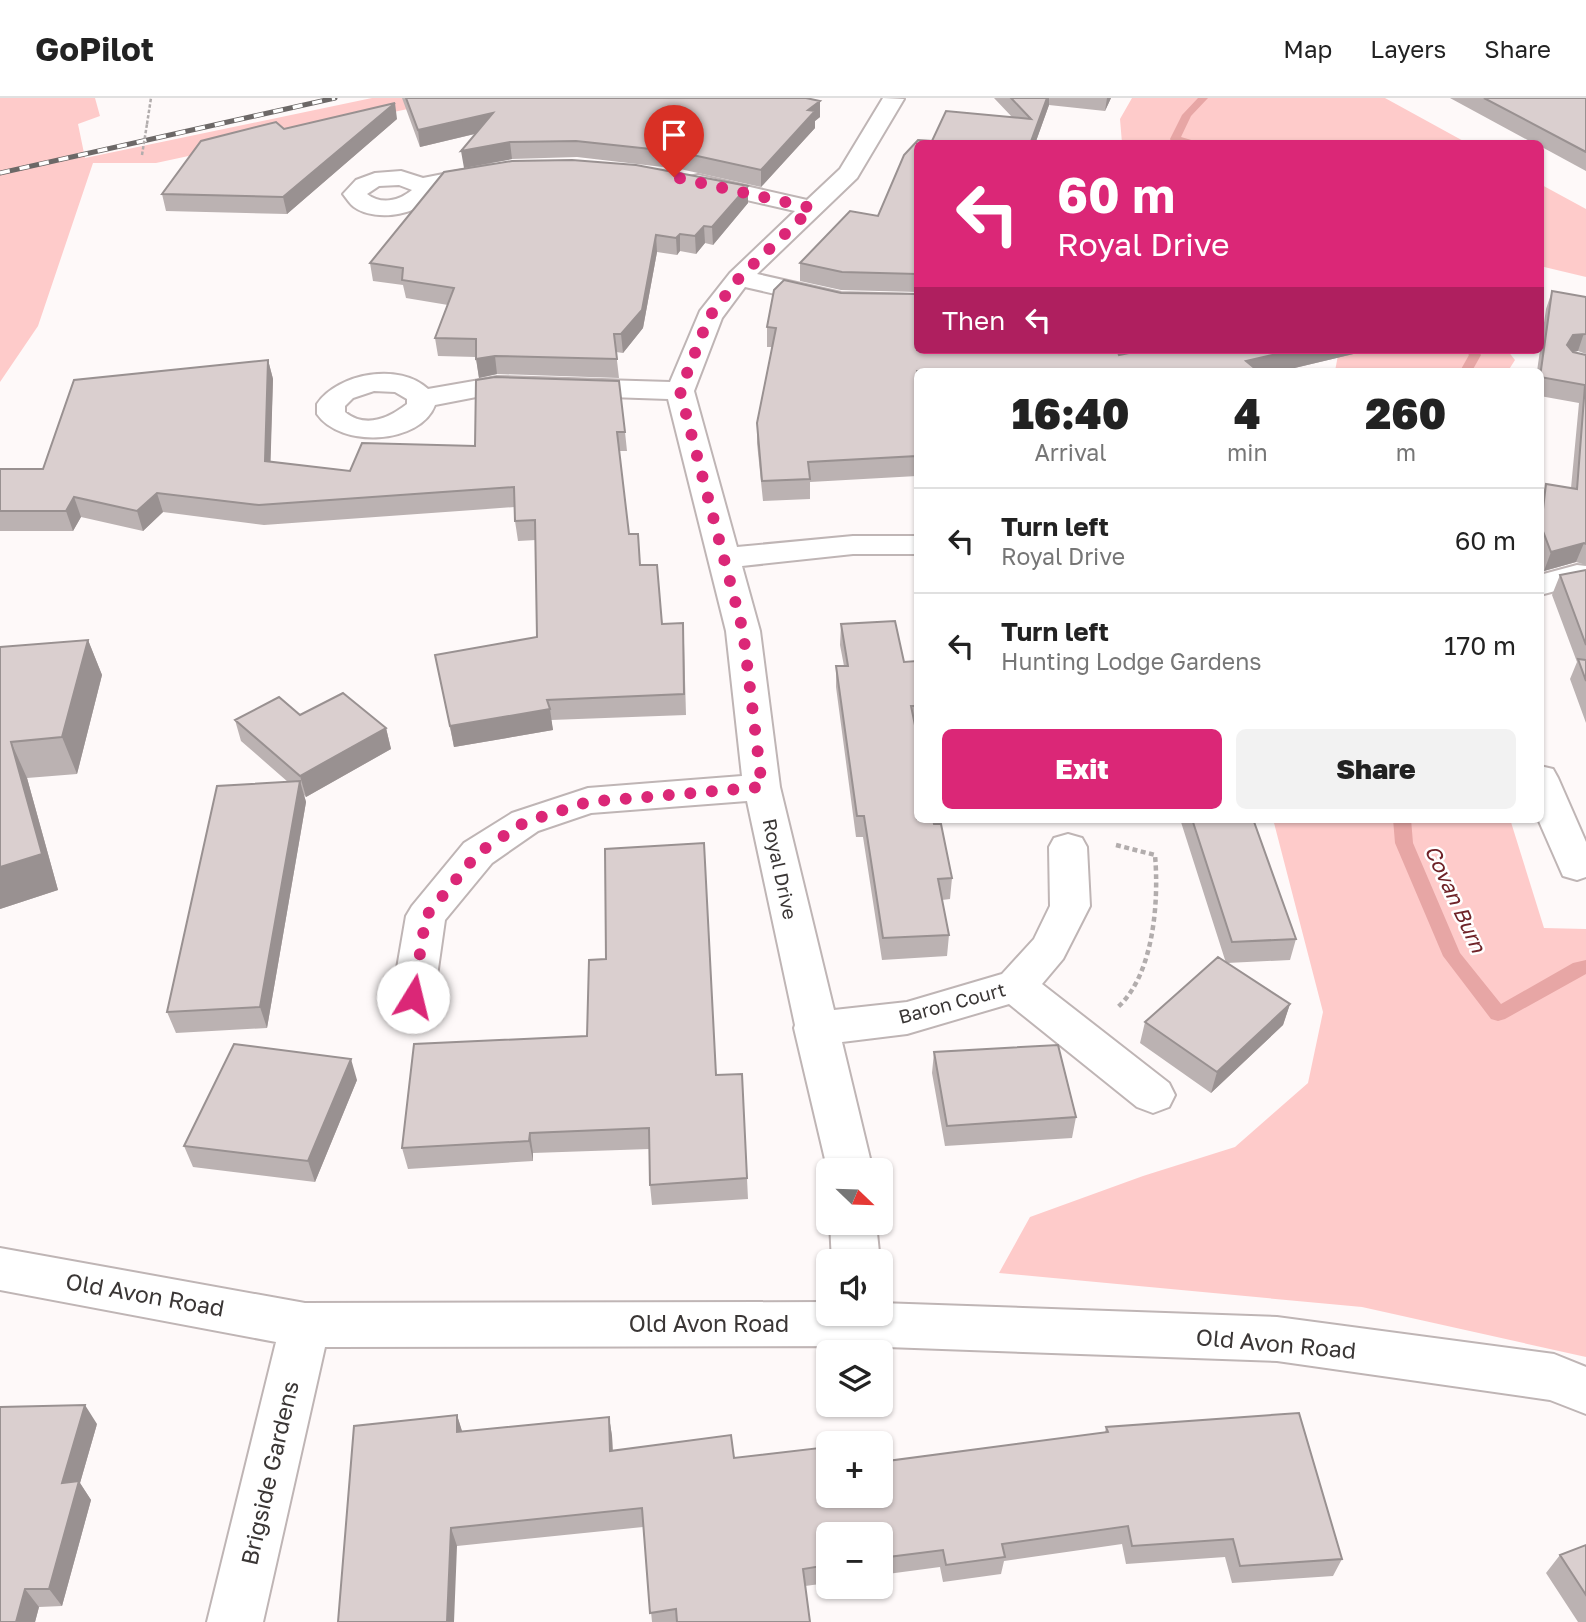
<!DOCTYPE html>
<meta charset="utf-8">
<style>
:root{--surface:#fff;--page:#f2f2f2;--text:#222;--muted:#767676;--line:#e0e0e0;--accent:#db2777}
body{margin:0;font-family:"Golos Text",sans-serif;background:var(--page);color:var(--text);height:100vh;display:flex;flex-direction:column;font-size:26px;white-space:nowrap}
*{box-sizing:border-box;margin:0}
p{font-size:23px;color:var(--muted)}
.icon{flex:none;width:38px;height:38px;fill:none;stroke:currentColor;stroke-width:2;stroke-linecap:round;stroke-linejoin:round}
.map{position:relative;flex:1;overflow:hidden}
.side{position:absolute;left:914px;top:270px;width:630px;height:455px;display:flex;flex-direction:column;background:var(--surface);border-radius:10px;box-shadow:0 2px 5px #0004}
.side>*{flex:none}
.top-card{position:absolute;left:914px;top:42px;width:630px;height:214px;border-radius:10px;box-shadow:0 2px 5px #0004;background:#db2777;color:#fff;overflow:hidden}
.needle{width:46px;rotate:113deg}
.tools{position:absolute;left:816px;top:1060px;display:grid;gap:14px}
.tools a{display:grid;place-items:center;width:77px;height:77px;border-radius:10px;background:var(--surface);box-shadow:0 2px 5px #0004;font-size:35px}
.pin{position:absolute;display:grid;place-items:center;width:60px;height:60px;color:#fff;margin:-72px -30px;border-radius:50% 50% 50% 0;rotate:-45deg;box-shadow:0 0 7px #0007}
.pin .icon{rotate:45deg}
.me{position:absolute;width:77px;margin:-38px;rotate:9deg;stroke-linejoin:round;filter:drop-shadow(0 0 5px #0008)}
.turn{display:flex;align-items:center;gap:24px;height:147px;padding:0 28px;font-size:32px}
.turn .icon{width:91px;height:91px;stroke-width:2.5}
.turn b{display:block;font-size:49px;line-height:60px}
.then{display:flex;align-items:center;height:66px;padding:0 28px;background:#0003;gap:14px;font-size:26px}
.eta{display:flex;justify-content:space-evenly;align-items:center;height:119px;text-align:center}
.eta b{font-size:42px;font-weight:800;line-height:49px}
.action{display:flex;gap:14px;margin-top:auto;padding:14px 28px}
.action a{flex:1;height:80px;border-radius:10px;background:var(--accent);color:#fff;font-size:28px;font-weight:800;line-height:80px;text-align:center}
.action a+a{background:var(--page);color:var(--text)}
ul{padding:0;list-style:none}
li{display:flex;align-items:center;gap:21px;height:105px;padding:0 28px;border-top:2px solid var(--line)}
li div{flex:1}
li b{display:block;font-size:26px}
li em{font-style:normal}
header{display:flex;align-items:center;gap:42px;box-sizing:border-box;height:98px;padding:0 35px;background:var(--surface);border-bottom:2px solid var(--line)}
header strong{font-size:33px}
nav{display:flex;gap:38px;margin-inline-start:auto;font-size:24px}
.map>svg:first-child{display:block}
</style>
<header>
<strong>GoPilot</strong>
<nav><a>Map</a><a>Layers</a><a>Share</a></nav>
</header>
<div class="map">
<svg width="1586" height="1524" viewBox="0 0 1586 1524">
<rect width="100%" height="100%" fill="#fef9f9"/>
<path fill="#fecbca" d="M 0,0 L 95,0 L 100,18 L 78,26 L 85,60 L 372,0 L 459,0 L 156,65 L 93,65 L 38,228 L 0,284 Z
M 1132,0 L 1385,0 L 1467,45 L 1122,45 L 1120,21 Z
M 1540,86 L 1586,111 L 1586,179 L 1540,168 Z
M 1339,252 L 1507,252 L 1515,262 L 1508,273 L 1335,273 Z
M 1273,721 L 1510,721 L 1544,830 L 1586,831 L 1586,1259 L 1362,1209 L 999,1175 L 1030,1119 L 1143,1078 L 1235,1049 L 1308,985 L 1323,914 Z"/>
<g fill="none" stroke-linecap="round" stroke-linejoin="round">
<path fill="#e7a6a5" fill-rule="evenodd" d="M 1198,0 L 1208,0 L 1191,18 L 1181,39 L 1205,46 L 1171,43 L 1170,41 L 1182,17 Z
M 1465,252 L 1477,252 L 1481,257 L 1472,273 L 1460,273 L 1469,257 Z
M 1393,721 L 1411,721 L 1413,745 L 1460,855 L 1501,906 L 1573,865 L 1586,862 L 1586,876 L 1505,921 L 1498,923 L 1491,921 L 1443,858 L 1395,745 Z"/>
<g stroke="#bfb5b5" stroke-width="4">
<path id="minor" d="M 883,0 L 904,1 L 857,80 L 757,176 L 841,195 L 917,197 L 917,213 L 841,211 L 745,189 L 722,220 L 694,293 L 737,449 L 853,438 L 917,438 L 917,456 L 853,456 L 742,468 L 760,533 L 780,689 L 834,912 L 907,904 L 1002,876 L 1034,841 L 1050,808 L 1049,749 L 1054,740 L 1068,736 L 1082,740 L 1087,749 L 1090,808 L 1063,861 L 1042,886 L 1169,985 L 1175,997 L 1169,1009 L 1153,1015 L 1137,1009 L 1009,906 L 907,936 L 842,944 L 873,1073 L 828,1074 L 794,930 L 795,927 L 747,703 L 591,715 L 538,733 L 492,765 L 445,822 L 434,899 L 428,910 L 413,915 L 398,910 L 392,899 L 406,818 L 412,808 L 464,745 L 512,715 L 588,690 L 742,678 L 726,533 L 668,301 L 497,295 L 435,307 C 420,347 340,350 317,316 L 317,306 C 338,275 400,264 428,291 L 497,279 L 670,284 L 700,213 L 730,175 L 795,113 L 690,89 L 686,84 L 690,79 L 698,77 L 807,102 L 840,71 ZM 374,293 L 395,294 L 407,301 L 407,306 C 389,320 366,331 345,314 L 345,308 L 353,300 Z
M 489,67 L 497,69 L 500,74 L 497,79 L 435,91 C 426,117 376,125 354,109 C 350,106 347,101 343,96 L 356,82 L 375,75 L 401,73 L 423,80 ZM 399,87 L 412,92 C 399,103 381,107 367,96 L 379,88 Z
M 1577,467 L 1586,468 L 1586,488 L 1578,487 L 1540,497 L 1540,477 Z
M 1540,668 L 1553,671 L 1558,680 L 1586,744 L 1586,779 L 1577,782 L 1563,778 L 1538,721 Z
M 830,1125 L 876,1125 L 880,1164 L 832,1164 Z
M 0,1150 L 305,1205 L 828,1204 L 828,1216 L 880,1216 L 880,1205 L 1277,1219 L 1554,1256 L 1586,1269 L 1586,1316 L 1550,1302 L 1277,1263 L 859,1248 L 325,1249 L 263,1524 L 207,1524 L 276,1244 L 0,1192 Z"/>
</g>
<path stroke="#b2adad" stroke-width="2.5" stroke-dasharray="3.5 2" stroke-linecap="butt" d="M 147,26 L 151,0"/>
<path stroke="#b2adad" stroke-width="4.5" stroke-dasharray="5 3.5" stroke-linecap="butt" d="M 1116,747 L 1155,757 C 1159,803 1154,876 1118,909"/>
<use href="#minor" fill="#fff" fill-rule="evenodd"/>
<g stroke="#6c6867" stroke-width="5">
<path id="rail" d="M 0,75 L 335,0"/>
</g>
<use href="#rail" stroke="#fff" stroke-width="3.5" stroke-dasharray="10" stroke-linecap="butt"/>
<path stroke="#b2adad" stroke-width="2.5" stroke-dasharray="3.5 2" stroke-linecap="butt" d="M 142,57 L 147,26"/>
</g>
<path fill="#bbb2b2" d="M 402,0 L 806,0 L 820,19 L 815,23 L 815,30 L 761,89 L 680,71 L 577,59 L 512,61 L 464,70 L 475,36 L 420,49 Z
M 994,0 L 1111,0 L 1105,13 L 1049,7 L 1035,46 L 917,46 L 917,194 L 841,192 L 800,183 L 800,165 L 850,113 L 878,118 L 904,57 L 918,42 L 932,43 L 946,13 L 1012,19 Z
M 1450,0 L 1586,0 L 1586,73 L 1540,48 L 1540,46 L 1535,46 Z
M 397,21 L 287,116 L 166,113 L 162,96 L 284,31 Z
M 748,88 L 748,105 L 713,147 L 705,145 L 696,156 L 680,153 L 677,157 L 657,154 L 643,230 L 623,255 L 616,254 L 619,280 L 497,276 L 479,280 L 476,259 L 438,258 L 435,240 L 448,207 L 406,200 L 403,187 L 373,183 L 370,165 Z
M 1552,193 L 1586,199 L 1586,256 L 1578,253 L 1573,254 L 1586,257 L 1586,467 L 1576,464 L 1544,473 L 1540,463 L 1540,403 L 1546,386 L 1571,390 L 1579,305 L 1540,298 L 1540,273 L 1537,273 L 1546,211 Z
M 841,195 L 1119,257 L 1366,253 L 1282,273 L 917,273 L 917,378 L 810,384 L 810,401 L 763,403 L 757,345 L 757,325 L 772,249 L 767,249 L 767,229 Z
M 268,262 L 273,281 L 270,364 L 350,373 L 475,348 L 625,334 L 627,353 L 619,353 L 629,436 L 662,526 L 684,545 L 686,617 L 551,622 L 553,632 L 454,649 L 435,557 L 537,539 L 536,442 L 518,443 L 515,423 L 515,409 L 264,427 L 163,414 L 143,433 L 81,419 L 73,433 L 0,433 L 0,371 L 43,371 Z
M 1586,472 L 1586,625 L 1570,581 L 1577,564 L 1552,497 L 1560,477 Z
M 841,526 L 904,564 L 917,563 L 917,629 L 915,629 L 934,726 L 952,780 L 950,801 L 942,802 L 949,837 L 947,858 L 882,862 L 863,739 L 856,739 L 836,589 L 836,568 L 844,568 L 840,547 Z
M 88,542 L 102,577 L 77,676 L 27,680 L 58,792 L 0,811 L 0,549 Z
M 300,617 L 386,630 L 391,651 L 306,699 L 304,697 L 306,704 L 267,930 L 176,935 L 167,914 L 288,684 L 241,643 L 235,622 Z
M 1180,721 L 1253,721 L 1296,841 L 1290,862 L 1227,865 L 1290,906 L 1283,927 L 1211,995 L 1140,945 L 1145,924 L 1226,865 Z
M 587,938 L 716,977 L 742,976 L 748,1101 L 652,1107 L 650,1087 L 649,1051 L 533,1055 L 533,1063 L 408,1071 L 402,1050 Z
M 934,954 L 1076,1019 L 1072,1040 L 945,1048 L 932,975 Z
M 357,982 L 315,1084 L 193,1069 L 184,1048 Z
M 457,1317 L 462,1334 L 609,1319 L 612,1338 L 613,1352 L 734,1360 L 828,1398 L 1105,1335 L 1106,1329 L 1342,1461 L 1333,1478 L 1232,1485 L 1225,1459 L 1126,1466 L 1122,1446 L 1004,1463 L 1001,1476 L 943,1484 L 940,1469 L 880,1477 L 880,1437 L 828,1437 L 828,1485 L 805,1488 L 810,1524 L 652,1524 L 643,1429 L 457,1448 L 338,1524 Z
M 97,1326 L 80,1385 L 91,1402 L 62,1508 L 39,1509 L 35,1524 L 0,1524 Z
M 1586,1447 L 1586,1524 L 1578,1524 L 1546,1475 L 1560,1457 Z"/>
<path fill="#999191" d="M 1047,0 L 1049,0 L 1049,7 L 1035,46 L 1030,46 Z
M 1107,0 L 1111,0 L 1105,13 Z
M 820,3 L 820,19 L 815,23 L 815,30 L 761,89 L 761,72 L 808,12 Z
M 395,5 L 397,21 L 287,116 L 283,99 Z
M 493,15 L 495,31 L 420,49 L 418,32 Z
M 510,44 L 512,61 L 464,70 L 461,53 Z
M 748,88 L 748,105 L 713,147 L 712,129 Z
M 704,128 L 705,145 L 696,156 L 695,138 Z
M 680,136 L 680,153 L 677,157 L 676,140 Z
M 656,137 L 657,154 L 643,230 L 623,255 L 621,236 Z
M 1584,235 L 1578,253 L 1566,255 L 1567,247 L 1573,237 Z
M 1294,252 L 1366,252 L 1366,253 L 1282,273 L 1244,273 L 1246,263 Z
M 495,258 L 497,276 L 479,280 L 476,261 Z
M 268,262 L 273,281 L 270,383 L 265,363 Z
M 157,395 L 163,414 L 143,433 L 137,413 Z
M 74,399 L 81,419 L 73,433 L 66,413 Z
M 1584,445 L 1576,464 L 1544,473 L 1551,454 Z
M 88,542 L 102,577 L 77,676 L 62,639 Z
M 550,611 L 553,632 L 454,649 L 450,628 Z
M 386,630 L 391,651 L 306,699 L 300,678 Z
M 11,644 L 27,680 L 58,792 L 0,811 L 0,769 Z
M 300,683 L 306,704 L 267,930 L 260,909 Z
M 1290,906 L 1283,927 L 1211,995 L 1217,974 Z
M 351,961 L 357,982 L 315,1084 L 308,1063 Z
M 530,1035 L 533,1055 L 533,1063 L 529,1043 Z
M 85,1307 L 97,1326 L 80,1385 L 91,1402 L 62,1508 L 49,1491 L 62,1385 Z
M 457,1317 L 463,1336 L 457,1334 Z
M 609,1319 L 612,1338 L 613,1371 L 610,1353 Z
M 451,1430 L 457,1448 L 454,1524 L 447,1524 Z
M 25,1491 L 39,1509 L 35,1524 L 16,1524 Z"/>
<path fill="#dacfcf" stroke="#999191" stroke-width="2" d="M 406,0 L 806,0 L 820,3 L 808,12 L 815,13 L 761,72 L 679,54 L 576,43 L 510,44 L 461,53 L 493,15 L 418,32 Z
M 1011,0 L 1047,0 L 1030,46 L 917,46 L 917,176 L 842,174 L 800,165 L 850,113 L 878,118 L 904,57 L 918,42 L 932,43 L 946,13 L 1031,21 Z
M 1484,0 L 1586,0 L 1586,54 Z
M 395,5 L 283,99 L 162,96 L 201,43 L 276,24 L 284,31 Z
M 572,62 L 636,67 L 748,88 L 712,129 L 704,128 L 695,138 L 680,136 L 676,140 L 656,137 L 642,212 L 621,236 L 614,236 L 617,261 L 495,258 L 476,261 L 476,241 L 435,240 L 454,190 L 402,182 L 403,170 L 370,165 L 444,74 L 512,63 Z
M 784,182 L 841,195 L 917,196 L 917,252 L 1117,252 L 1119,257 L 1143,252 L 1294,252 L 1246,263 L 1258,273 L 917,273 L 917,358 L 808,364 L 810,381 L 762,383 L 757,325 L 776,230 L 767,229 L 774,192 Z
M 1552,193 L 1586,199 L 1586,236 L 1573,237 L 1567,247 L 1573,254 L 1586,257 L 1586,446 L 1584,445 L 1551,454 L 1541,428 L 1546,386 L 1577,391 L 1585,287 L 1540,279 Z
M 268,262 L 265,363 L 350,373 L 362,345 L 475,348 L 476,282 L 495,279 L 619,283 L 625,334 L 617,334 L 629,436 L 638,436 L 640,467 L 657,467 L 662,526 L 683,525 L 684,596 L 547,602 L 550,611 L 450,628 L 435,557 L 537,539 L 535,422 L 515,423 L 514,389 L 259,407 L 157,395 L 137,413 L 74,399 L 66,413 L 0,413 L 0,371 L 43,371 L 74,282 Z
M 1586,472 L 1586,547 L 1560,477 Z
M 895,523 L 904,564 L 917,563 L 917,608 L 911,608 L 917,637 L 917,721 L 933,721 L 934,726 L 941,726 L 952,780 L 938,781 L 949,837 L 883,840 L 864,718 L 857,718 L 836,568 L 848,568 L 841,526 Z
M 88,542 L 62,639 L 11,644 L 42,756 L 0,769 L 0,549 Z
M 1578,561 L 1586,562 L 1586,583 Z
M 343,595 L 386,630 L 300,678 L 235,622 L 279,599 L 300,617 Z
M 300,683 L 260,909 L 167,914 L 217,688 Z
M 1192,721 L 1253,721 L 1296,841 L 1232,844 Z
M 704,745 L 716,977 L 742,976 L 747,1080 L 650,1087 L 649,1030 L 530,1035 L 529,1043 L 402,1050 L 414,946 L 587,938 L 589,862 L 606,861 L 605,751 Z
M 1218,859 L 1290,906 L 1217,974 L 1145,924 Z
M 234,946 L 351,961 L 308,1063 L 184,1048 Z
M 1058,947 L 1076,1019 L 947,1028 L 934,954 Z
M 85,1307 L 62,1385 L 79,1383 L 49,1491 L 25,1491 L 16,1524 L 0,1524 L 0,1309 Z
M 1299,1315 L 1342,1461 L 1240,1468 L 1233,1441 L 1132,1448 L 1128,1428 L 1002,1446 L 1005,1459 L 946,1467 L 943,1452 L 880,1460 L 880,1437 L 828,1437 L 828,1467 L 803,1471 L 810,1524 L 677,1524 L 676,1511 L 650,1515 L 642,1410 L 451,1430 L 447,1524 L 338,1524 L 354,1328 L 457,1317 L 457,1334 L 609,1319 L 610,1353 L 731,1337 L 734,1360 L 828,1349 L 828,1398 L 880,1398 L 880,1364 L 1108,1334 L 1106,1329 Z
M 1586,1447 L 1586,1497 L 1560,1457 Z"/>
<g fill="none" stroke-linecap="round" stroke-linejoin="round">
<path stroke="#db2777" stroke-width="12" stroke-dasharray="0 21.6" d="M 413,899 L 426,818 L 478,755 L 525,724 L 588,704 L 762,689 L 743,533 L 680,293 L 709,219 L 739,180 L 812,110 L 674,79"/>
</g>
<g text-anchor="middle" stroke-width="5" stroke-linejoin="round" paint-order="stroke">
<g font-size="19" fill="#3a3635" stroke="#fff">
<text transform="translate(780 771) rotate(78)" y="7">Royal Drive</text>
<text transform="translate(952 905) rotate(-15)" y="7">Baron Court</text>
</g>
<g font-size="21" font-style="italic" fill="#6f2328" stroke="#fff">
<text transform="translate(1455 801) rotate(65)" y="7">Covan Burn</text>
</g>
<g font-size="23" fill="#3a3635" stroke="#fff">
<text transform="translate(145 1197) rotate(10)" y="8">Old Avon Road</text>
<text x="709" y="1234">Old Avon Road</text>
<text transform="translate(1276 1246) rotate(5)" y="8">Old Avon Road</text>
<text transform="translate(270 1375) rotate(-77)" y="8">Brigside Gardens</text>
</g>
</g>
</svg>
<div class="tools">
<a><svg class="needle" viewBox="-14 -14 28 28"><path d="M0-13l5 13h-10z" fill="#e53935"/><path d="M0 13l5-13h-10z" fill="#767676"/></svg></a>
<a><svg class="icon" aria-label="sound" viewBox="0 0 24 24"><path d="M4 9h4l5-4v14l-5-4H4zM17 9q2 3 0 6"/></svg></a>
<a><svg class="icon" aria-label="layers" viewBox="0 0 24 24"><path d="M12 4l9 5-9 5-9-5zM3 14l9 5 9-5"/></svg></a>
<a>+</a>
<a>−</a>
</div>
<div class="pin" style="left:674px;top:79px;background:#d93025"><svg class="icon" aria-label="arrive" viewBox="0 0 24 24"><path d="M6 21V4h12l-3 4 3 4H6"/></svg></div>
<svg class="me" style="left:413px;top:899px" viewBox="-20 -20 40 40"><circle r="19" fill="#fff"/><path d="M0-13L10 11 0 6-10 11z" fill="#db2777"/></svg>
<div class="top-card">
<div class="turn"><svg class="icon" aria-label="left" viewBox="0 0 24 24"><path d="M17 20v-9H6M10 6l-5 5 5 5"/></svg><div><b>60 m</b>Royal Drive</div></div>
<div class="then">Then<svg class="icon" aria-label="left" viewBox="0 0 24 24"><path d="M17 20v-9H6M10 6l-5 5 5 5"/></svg></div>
</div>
<section class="side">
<div class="eta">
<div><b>16:40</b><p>Arrival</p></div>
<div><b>4</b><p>min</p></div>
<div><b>260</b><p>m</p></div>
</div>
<ul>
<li><svg class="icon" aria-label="left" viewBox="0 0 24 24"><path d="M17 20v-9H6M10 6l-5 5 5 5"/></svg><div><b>Turn left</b><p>Royal Drive</p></div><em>60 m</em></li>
<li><svg class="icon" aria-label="left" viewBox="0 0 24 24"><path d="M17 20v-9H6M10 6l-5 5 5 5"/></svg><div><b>Turn left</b><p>Hunting Lodge Gardens</p></div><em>170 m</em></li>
</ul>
<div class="action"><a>Exit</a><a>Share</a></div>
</section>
</div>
